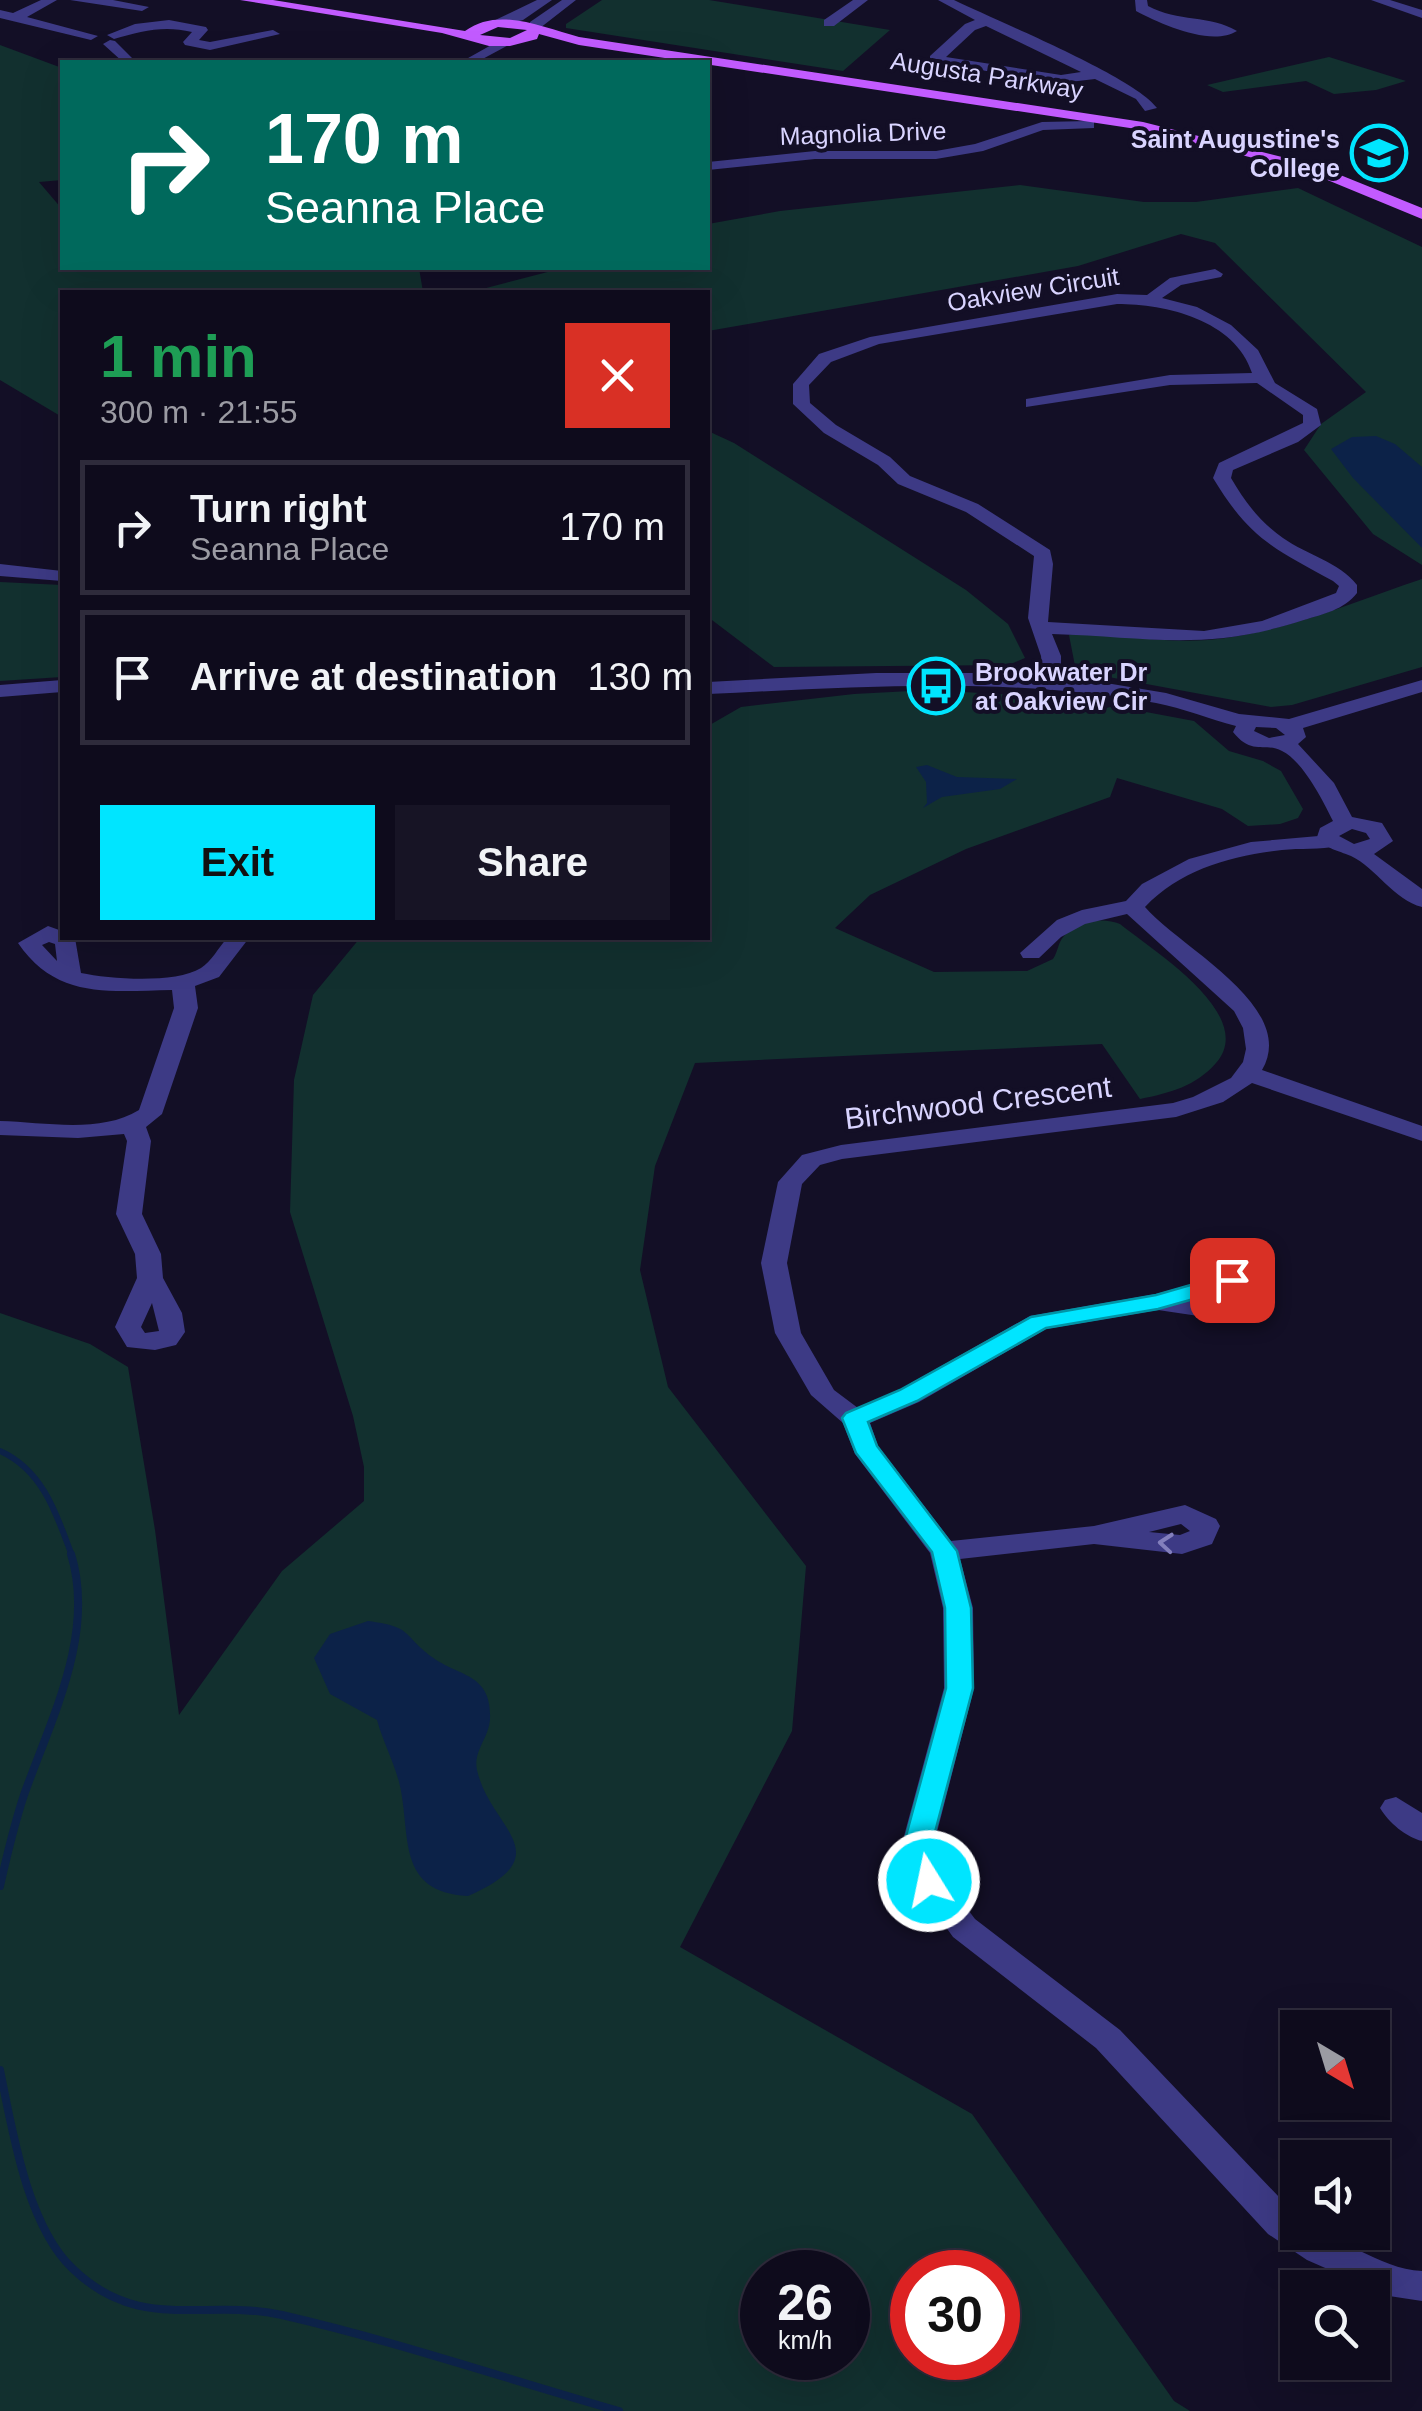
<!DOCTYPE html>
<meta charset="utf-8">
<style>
:root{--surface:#0e0b1c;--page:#171425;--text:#f1f3f6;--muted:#9b9ba3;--line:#2e2b3b;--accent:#00e5ff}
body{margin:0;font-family:Helvetica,sans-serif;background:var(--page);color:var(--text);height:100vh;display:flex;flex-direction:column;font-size:38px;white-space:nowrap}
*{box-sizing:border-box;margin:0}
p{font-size:32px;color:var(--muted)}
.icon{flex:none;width:55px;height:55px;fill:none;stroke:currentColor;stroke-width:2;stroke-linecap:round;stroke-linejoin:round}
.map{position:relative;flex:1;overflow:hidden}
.details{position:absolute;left:60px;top:290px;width:650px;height:650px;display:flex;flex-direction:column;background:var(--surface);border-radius:0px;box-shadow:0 10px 40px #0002,0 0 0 2px var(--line)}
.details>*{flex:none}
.hud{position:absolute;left:60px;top:60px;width:650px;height:210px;border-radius:0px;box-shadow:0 10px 40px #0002,0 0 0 2px var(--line);background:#00695c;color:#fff;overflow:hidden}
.needle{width:65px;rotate:142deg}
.tools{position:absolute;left:1280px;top:2010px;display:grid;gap:20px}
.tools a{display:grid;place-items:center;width:110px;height:110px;border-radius:0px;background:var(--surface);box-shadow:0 10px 40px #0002,0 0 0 2px var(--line);font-size:50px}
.speed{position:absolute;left:740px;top:2250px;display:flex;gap:20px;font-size:50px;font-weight:700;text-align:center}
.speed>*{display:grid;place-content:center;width:130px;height:130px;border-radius:50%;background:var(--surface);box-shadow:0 10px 40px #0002,0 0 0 2px var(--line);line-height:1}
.speed small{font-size:25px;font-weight:400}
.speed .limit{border:15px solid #d22;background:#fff;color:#111}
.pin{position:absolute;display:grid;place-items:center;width:85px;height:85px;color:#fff;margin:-42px;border-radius:20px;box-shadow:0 5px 15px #0006}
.me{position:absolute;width:110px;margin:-55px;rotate:350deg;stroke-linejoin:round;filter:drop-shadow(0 0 8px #0008)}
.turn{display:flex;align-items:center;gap:35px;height:210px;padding:0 40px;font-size:45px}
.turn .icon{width:130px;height:130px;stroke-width:2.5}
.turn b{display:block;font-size:70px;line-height:85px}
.round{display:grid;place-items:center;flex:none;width:105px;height:105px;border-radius:0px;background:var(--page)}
.headline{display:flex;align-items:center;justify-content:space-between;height:170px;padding:0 40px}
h1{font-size:60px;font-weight:600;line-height:75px;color:#1e9e55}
.primary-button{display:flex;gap:20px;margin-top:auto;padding:20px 40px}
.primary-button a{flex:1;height:115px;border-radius:0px;background:var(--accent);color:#111;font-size:40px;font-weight:600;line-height:115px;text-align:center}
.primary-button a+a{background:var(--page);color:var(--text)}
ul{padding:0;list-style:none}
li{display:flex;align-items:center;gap:30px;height:135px;margin:0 20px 15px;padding:0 20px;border:5px solid var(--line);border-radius:0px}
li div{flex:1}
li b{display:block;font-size:38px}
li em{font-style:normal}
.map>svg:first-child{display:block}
</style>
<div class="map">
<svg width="1422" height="2411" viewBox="0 0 1422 2411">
<rect width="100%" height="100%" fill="#130f26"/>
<path fill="#12302f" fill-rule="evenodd" d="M 602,0 L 709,0 L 890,30 L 843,71 L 566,28 L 566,24 Z
M 0,45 L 62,68 L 62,180 L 39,182 L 62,209 L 62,268 L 419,268 L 423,292 L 62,292 L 62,417 L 0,380 Z
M 1329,57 L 1406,81 L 1376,90 L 1334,94 L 1306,81 L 1223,92 L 1207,85 Z
M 1020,185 L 1144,202 L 1196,202 L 1298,188 L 1422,247 L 1422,565 L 1373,534 L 1304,450 L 1321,424 L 1366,392 L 1215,243 L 1181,234 L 1078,266 L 708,331 L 708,292 L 471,292 L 563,268 L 708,268 L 708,224 L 780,211 Z
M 708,431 L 734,443 L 966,590 L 1008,624 L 1025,658 L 1008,665 L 774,667 L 708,617 Z
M 1422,579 L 1422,667 L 1292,705 L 1271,707 L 1076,671 L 1069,635 L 1079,632 C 1122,636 1165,643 1208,640 C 1281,634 1353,602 1422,579 Z
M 0,582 L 62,585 L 62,677 L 0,681 Z
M 930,690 L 1050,697 L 1095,711 L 1114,706 L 1194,721 L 1229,751 L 1263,761 L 1281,771 L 1303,809 L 1298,818 L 1280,824 L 1248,826 L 1222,809 L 1117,778 L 1110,797 L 966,849 L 870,895 L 835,928 L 934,972 L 1027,971 L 1053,959 C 1058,952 1058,942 1064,936 C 1076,920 1104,917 1120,924 C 1152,950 1258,1015 1216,1063 C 1196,1086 1170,1093 1140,1099 L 1102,1044 L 695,1063 L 655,1166 L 640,1270 L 668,1387 L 806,1566 L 792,1731 L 680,1947 L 972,2114 L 1174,2401 L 1190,2411 L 0,2411 L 0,1313 L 90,1344 L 128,1367 L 155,1530 L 179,1715 L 282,1571 L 364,1501 L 364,1467 L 353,1416 L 290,1212 L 294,1080 L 313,995 L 360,938 L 708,938 L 708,726 L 741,707 L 854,694 ZM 762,2272 L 848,2272 L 848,2358 L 762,2358 ZM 912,2272 L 998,2272 L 998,2358 L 912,2358 Z"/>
<path fill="#0c2248" d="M 1376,436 L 1395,444 L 1422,467 L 1422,548 L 1353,478 L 1331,449 L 1352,437 Z
M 927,765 L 957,777 L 1017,779 L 1000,789 L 942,797 L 923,808 L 927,803 L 926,782 L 916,767 Z
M 368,1621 C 414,1627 401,1634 432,1657 C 459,1677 492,1673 490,1719 C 489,1738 473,1751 477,1770 C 490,1829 563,1854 468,1896 C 396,1892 411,1836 400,1786 C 395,1764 383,1742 377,1720 L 330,1694 L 314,1658 L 330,1634 Z"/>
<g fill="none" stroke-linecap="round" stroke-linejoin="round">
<path stroke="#0c2248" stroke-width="6" d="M 0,1451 C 43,1470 57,1515 72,1556"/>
<path stroke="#0c2248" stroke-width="8" d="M 0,1886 C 7,1855 14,1825 24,1795 C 50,1721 96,1635 71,1554
M 0,2070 C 12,2129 27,2225 72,2268 C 139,2334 205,2298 282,2315 C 395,2341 507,2379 619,2411"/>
<path fill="#3d3a85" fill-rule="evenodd" d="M 41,0 L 57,0 L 27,17 L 98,36 L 91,40 L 0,18 L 0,10 L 13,13 Z
M 70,0 L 113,0 L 149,7 L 142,11 Z
M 853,0 L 868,0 L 834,26 L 824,26 L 824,20 Z
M 938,0 L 954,0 C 997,21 1135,77 1157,108 L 1145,111 L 1136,99 L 1095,79 L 1061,83 L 930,62 L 930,56 L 965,24 L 975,20 ZM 986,26 L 1081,72 L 1061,75 L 946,57 L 975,30 Z
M 1135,0 L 1147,0 L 1148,6 C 1178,22 1210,15 1237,31 C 1211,47 1161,24 1136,11 Z
M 169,20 L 206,27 L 208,30 L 199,40 L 210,42 L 273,30 L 280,34 L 210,50 L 185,45 L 183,42 L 192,32 C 164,25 141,31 114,39 L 107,35 L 135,24 Z
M 110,40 L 115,41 L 136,62 L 123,62 L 103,44 Z
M 1089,121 L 1094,122 L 1094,128 L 1043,130 L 983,151 L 936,159 L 815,159 L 708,170 L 708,162 L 815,151 L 936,151 L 975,144 L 1042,122 Z
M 1215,269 L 1223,274 L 1221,277 L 1181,285 L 1162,298 L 1197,307 L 1231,325 L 1258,350 L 1275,383 L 1317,409 L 1321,425 L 1298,442 L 1233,470 L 1231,478 C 1245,502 1260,522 1283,538 C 1307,555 1339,562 1357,585 L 1357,593 C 1344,610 1323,614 1304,620 C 1205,652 1150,637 1052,634 L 1061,656 L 1061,684 L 1051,690 L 1044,688 L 1041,656 L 1028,618 L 1034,556 L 966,512 L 898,484 L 878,465 L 824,433 L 793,404 L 793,384 L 819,354 L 870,337 L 1117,294 L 1147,295 L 1170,278 ZM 1117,304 C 1166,304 1235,320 1252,373 L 1170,375 L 1026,399 L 1026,407 L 1170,385 L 1257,383 L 1303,415 L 1303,423 L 1219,463 L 1213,478 C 1250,539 1273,548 1333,581 L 1339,586 L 1336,593 L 1262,621 L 1204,631 L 1048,622 L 1053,564 L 1050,550 L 978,504 L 910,476 L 890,457 L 836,425 L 810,403 L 809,385 L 831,362 L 879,344 Z
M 0,564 L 62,571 L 62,581 L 0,576 Z
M 62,680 L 62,692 L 0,697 L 0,685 Z
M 1330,835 L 1338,836 L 1341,841 L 1338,846 C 1320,850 1300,848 1282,850 C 1231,856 1181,869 1145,907 C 1179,947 1299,1007 1262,1070 L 1422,1126 L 1422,1141 L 1252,1083 L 1223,1102 L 1176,1117 L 842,1159 L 820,1165 L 802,1184 L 787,1263 L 801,1333 L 834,1390 L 858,1408 L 899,1390 L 1030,1316 L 1156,1294 L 1232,1273 L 1265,1283 L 1272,1297 L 1259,1310 L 1239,1316 L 1212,1318 L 1158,1310 L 1046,1329 L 919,1402 L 870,1423 L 878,1446 L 951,1541 L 1094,1526 L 1185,1505 L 1216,1519 L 1220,1526 L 1212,1544 L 1182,1554 L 1094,1544 L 960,1559 L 973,1608 L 974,1688 L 936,1836 L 944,1878 L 975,1919 L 1120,2030 L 1298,2217 L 1298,2232 C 1342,2232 1377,2269 1422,2271 L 1422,2301 L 1389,2296 L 1307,2260 L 1268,2234 L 1096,2048 L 953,1937 L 913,1881 L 904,1836 L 944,1688 L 943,1608 L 930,1553 L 855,1454 L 843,1423 L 811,1395 L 775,1333 L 761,1263 L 778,1182 L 802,1155 L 841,1145 L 1173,1103 L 1193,1097 L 1231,1078 L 1243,1062 L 1246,1049 L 1243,1028 L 1234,1011 L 1127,914 L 1085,924 L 1061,937 L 1039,958 L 1023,958 L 1020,953 L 1057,920 L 1082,910 L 1126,901 L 1142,884 L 1189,859 L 1251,842 ZM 1231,1289 L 1245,1295 L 1226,1302 L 1195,1300 ZM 1181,1524 L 1190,1531 L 1180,1535 L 1149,1532 Z
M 48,926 L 62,931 L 62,938 L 75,938 L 81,973 C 110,979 175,984 201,968 C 211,962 219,947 227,938 L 249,938 L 219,977 L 195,986 L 198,1008 L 162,1114 L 146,1127 L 151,1141 L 142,1214 L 161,1254 L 163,1278 L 182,1313 L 185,1332 L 176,1345 L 155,1350 L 127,1347 L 115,1327 L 137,1278 L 135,1254 L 116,1214 L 127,1141 L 124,1134 L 78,1138 L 0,1135 L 0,1121 C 44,1122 100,1134 139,1110 L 174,1008 L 172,990 C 110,991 57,1000 18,943 ZM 49,942 L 55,944 L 57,961 L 42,945 ZM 152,1303 L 159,1331 L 145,1333 L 141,1327 Z
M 1396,1797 L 1422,1813 L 1422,1841 C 1406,1837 1389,1823 1380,1808 L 1385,1800 Z"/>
<path fill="#3d3a85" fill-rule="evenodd" d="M 537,0 L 552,0 L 523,20 L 496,27 L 489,23 Z
M 562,0 L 576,0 L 540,28 L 530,28 L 530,22 Z
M 1371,0 L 1390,0 L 1422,10 L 1422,18 Z
M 502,39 L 514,42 L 477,62 L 461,62 Z
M 876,673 L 988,673 L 1100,682 L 1166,693 L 1239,714 L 1289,719 L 1422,680 L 1422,692 L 1303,728 L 1306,737 L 1298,744 L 1334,783 L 1352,817 L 1382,823 L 1393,841 L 1374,854 L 1422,889 L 1422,907 C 1394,900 1376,868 1351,856 C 1337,850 1328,850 1317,837 L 1320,828 L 1333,821 C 1323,801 1303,761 1282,751 C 1265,742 1252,756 1233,732 L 1236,726 C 1209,719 1183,708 1156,703 C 1006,676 858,687 708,694 L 708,682 ZM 1256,727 L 1276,728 L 1285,735 L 1269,738 L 1254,731 ZM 1352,829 L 1366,833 L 1370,839 L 1354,844 L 1339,836 Z"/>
<path fill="#c25bff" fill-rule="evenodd" d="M 240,0 L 273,0 L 465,31 C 499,6 543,28 579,37 L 1143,122 L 1318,166 L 1422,208 L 1422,219 L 1308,172 L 1143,130 L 579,45 L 539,34 L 537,39 L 510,46 L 489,46 L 442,33 ZM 498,27 L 527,30 L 510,38 L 480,35 Z"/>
</g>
<defs><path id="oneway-chevron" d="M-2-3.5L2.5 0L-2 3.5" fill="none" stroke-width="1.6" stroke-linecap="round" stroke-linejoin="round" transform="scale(2.5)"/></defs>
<use stroke="#837fbc" href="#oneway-chevron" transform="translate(1166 1543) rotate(-175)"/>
<path fill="#00e5ff" stroke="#0095a6" stroke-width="2.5" d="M 1232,1273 L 1243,1280 L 1240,1286 L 1158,1309 L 1046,1328 L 917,1401 L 868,1422 L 877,1446 L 957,1551 L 971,1608 L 973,1688 L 934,1836 L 944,1881 L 939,1889 L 929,1892 L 919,1889 L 906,1836 L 946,1688 L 945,1608 L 932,1552 L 856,1453 L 842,1418 L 846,1413 L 900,1390 L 1031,1317 L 1156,1295 Z"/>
<defs>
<g id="school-ring" transform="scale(2.875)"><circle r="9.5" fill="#130f26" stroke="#00e5ff" stroke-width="1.5"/><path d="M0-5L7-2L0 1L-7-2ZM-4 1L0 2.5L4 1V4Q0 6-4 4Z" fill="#00e5ff"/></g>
<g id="bus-ring" transform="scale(2.875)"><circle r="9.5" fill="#130f26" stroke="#00e5ff" stroke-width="1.5"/><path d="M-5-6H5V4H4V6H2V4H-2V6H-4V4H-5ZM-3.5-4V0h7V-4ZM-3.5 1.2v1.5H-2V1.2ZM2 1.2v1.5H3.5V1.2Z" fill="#00e5ff"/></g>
</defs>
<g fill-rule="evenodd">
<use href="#school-ring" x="1379" y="153"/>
<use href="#bus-ring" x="936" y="686"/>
</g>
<g text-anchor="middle" stroke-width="8" stroke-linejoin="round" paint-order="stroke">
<g font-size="25" fill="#d9d4ff" stroke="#130f26">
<text transform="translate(987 75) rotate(9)" y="9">Augusta Parkway</text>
<text transform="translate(863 133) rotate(-2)" y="9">Magnolia Drive</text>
<text transform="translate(1033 289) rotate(-9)" y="9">Oakview Circuit</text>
</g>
<g font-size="25" font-weight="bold" fill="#d9d4ff" stroke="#130f26" text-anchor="end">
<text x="1340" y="148">Saint Augustine's<tspan x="1340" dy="29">College</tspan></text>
<text x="975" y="681" text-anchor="start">Brookwater Dr<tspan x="975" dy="29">at Oakview Cir</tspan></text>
</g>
<g font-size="30" fill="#d9d4ff" stroke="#130f26">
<text transform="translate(978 1103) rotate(-7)" y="10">Birchwood Crescent</text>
</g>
</g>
</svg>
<div class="tools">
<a><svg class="needle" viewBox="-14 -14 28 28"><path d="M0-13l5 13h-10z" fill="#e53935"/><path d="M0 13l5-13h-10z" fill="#9b9ba3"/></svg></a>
<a><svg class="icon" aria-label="sound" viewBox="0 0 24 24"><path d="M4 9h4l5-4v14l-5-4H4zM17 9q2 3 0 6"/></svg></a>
<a><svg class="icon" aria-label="search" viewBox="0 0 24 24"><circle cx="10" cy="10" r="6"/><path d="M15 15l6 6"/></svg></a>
</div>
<div class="speed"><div>26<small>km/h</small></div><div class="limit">30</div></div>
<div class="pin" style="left:1232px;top:1280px;background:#d93025"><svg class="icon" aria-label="arrive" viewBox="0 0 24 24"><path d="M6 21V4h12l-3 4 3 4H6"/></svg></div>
<svg class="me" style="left:929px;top:1881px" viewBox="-20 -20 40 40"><circle r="17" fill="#00e5ff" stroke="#fff" stroke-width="3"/><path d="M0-11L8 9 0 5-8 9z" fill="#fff"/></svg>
<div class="hud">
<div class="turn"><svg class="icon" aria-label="right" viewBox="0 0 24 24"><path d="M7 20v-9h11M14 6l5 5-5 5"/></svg><div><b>170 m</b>Seanna Place</div></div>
</div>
<section class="details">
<div class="headline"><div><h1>1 min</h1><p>300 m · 21:55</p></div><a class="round" style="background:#d93025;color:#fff"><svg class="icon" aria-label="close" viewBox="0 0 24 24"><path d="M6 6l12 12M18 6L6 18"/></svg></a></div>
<ul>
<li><svg class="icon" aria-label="right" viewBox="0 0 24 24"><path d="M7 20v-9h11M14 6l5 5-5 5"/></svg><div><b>Turn right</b><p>Seanna Place</p></div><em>170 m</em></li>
<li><svg class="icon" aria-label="arrive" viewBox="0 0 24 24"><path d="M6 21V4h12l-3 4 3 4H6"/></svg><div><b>Arrive at destination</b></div><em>130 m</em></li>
</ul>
<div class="primary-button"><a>Exit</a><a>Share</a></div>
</section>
</div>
